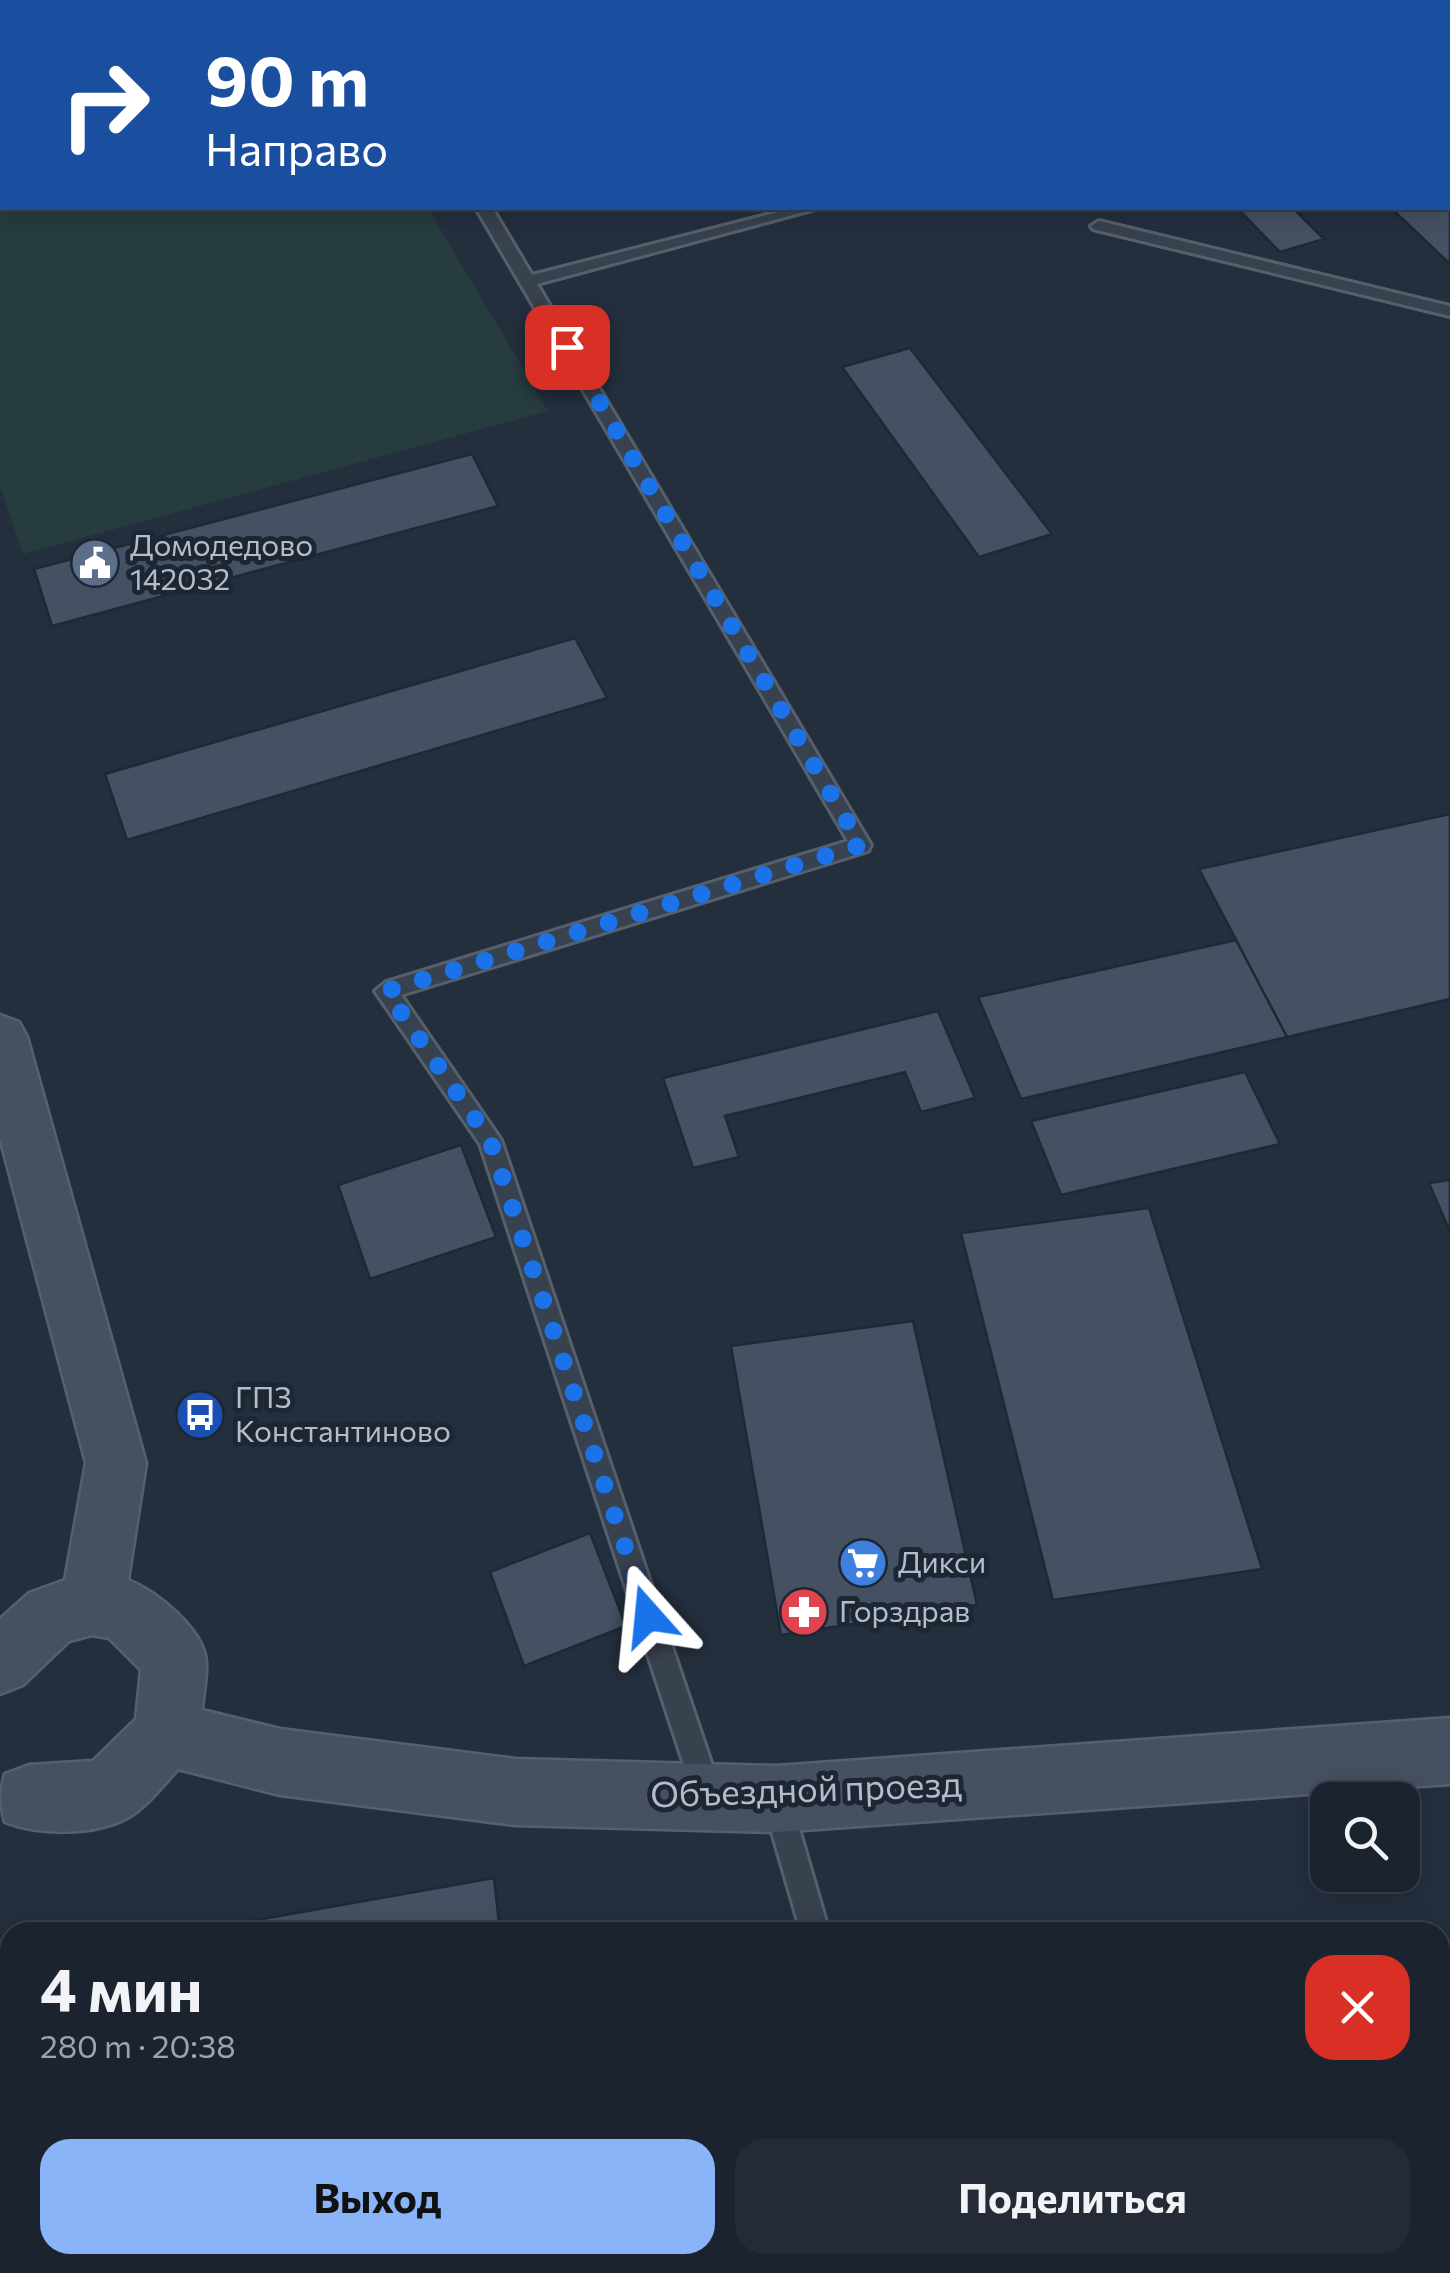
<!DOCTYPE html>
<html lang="ru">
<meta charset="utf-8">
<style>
:root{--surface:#1b232e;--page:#242b36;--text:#f1f3f6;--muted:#a0a4aa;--line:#39404a;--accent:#8ab4f8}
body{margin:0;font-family:Commissioner,sans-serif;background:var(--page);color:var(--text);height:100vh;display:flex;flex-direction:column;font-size:38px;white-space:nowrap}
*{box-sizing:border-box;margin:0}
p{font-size:32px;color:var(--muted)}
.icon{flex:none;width:55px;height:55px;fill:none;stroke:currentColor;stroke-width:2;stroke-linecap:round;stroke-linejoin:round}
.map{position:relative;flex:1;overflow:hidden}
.drawer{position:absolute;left:0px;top:1922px;width:1450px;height:352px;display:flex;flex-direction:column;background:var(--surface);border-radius:30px 30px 0 0;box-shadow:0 5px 25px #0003,0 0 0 2px var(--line)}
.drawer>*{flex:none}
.hud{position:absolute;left:0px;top:0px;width:1450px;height:210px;box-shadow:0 5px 25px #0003,0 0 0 2px var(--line);background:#1a4fa0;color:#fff;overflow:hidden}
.fabs{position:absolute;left:1310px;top:1782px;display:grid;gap:20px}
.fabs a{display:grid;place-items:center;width:110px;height:110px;border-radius:20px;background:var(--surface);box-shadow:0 5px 25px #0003,0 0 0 2px var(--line);font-size:50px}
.pin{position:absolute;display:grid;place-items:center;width:85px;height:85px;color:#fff;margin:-42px;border-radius:20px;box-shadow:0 5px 15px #0006}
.me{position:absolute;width:110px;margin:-55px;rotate:342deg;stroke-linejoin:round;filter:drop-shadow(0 0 8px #0008)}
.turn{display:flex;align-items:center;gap:35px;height:210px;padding:0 40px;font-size:45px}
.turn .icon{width:130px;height:130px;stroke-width:2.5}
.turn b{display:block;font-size:70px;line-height:85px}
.round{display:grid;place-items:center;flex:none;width:105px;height:105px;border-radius:30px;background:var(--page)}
.head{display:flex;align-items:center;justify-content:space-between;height:170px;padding:0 40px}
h1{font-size:60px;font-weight:700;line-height:75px}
.cta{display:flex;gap:20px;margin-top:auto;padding:20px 40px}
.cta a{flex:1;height:115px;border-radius:30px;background:var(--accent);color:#111;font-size:40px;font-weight:700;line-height:115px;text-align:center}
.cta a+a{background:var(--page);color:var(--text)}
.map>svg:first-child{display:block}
</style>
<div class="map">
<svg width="1450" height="2273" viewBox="0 0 1450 2273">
<rect width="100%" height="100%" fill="#242f3e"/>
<path fill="#263c3f" d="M 883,0 L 1231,0 L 1234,2 L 872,2 Z
M 0,153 L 2,208 L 428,208 L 548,411 L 23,554 L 0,487 Z"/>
<path fill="#455162" stroke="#1f2835" stroke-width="2.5" d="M 1448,185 L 1450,187 L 1450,264 L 1391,208 L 1448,208 Z
M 1237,208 L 1293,208 L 1324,239 L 1280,252 Z
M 910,348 L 1052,534 L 979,557 L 842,367 Z
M 472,454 L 498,506 L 52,626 L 34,569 Z
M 575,638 L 607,698 L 127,840 L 105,774 Z
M 1450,814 L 1450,999 L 1287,1037 L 1199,869 Z
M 1236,940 L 1287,1037 L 1021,1099 L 978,997 Z
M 938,1011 L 975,1098 L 921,1112 L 905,1072 L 725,1116 L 739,1157 L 693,1168 L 663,1078 Z
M 1245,1072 L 1280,1144 L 1061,1195 L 1031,1121 Z
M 461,1145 L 496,1237 L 370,1279 L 338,1185 Z
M 1450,1180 L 1450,1232 L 1429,1183 Z
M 1149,1208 L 1262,1569 L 1053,1600 L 961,1233 Z
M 913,1321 L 977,1605 L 781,1635 L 731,1346 Z
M 590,1533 L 626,1626 L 524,1666 L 490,1572 Z
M 494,1878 L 500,1932 L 189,1932 Z"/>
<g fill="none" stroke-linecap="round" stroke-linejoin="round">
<g stroke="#565f6c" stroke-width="6">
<path id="lane" d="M 352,0 L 367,0 L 368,2 L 354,2 Z
M 552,0 L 567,0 L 568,2 L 554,2 Z
M 692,0 L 707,0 L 708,2 L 694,2 Z
M 476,208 L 492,208 L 532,275 L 794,208 L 819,208 L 537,284 L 871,845 L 868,851 L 401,995 L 501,1140 L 721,1792 L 717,1802 L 707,1806 L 697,1802 L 693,1792 L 480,1144 L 375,991 L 386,982 L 848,841 Z
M 1099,221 L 1450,306 L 1450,316 L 1093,229 L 1091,226 Z
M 777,1787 L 787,1791 L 791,1801 L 829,1932 L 801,1932 L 763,1801 L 767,1791 Z
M 815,2265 L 845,2265 L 845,2273 L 815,2273 Z
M 1029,2265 L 1062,2265 L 1065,2273 L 1032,2273 Z"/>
</g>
<g stroke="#565f6c" stroke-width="5">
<path id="secondary" d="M 0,1015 L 19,1022 L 27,1037 L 146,1463 L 128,1580 C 156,1591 204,1629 206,1662 C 207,1678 203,1694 202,1710 L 280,1729 L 515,1759 L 776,1766 L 1450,1718 L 1450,1784 L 776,1832 L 515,1825 L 280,1795 L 178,1769 C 163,1785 146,1808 127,1818 C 94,1836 38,1835 5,1822 C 0,1805 0,1791 5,1774 L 29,1765 L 93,1761 L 136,1719 L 141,1670 L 109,1638 L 92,1635 L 69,1641 L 23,1685 L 0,1694 L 0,1619 L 29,1593 L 65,1580 L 86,1463 L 0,1138 Z"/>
</g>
<use href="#lane" fill="#38414e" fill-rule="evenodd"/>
<use href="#secondary" fill="#465061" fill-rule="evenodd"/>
</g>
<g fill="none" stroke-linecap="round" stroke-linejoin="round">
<path stroke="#1a73e8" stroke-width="18" stroke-dasharray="0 32.4" d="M 567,347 L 861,845 L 386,991 L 490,1140 L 648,1616"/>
</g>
<defs>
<g id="civic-disc" transform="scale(2.5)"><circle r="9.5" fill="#5c6f8a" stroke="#1d2633"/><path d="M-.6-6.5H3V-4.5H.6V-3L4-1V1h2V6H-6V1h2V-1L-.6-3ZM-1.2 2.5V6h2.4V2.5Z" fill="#fff"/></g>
<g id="bus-disc" transform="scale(2.5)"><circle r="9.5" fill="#1a4fb4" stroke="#1d2633"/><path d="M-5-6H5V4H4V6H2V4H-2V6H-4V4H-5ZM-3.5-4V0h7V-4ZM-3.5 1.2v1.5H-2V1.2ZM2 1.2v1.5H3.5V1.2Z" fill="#fff"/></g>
<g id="supermarket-disc" transform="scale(2.5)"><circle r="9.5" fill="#3f7fe0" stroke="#1d2633"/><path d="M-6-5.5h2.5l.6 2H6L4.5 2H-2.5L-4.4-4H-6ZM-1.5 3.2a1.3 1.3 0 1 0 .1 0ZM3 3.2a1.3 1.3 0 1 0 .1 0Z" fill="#fff"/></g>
<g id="pharmacy-disc" transform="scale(2.5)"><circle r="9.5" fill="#e0444e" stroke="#1d2633"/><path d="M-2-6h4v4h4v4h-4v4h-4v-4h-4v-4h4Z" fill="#fff"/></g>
</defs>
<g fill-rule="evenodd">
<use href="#civic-disc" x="95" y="563"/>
<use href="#bus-disc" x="200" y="1415"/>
<use href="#supermarket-disc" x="863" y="1563"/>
<use href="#pharmacy-disc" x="804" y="1612"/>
</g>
<g text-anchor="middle" stroke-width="10" stroke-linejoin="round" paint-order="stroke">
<g font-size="30" fill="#b4bcc9" stroke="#1d2633" text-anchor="start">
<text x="130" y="556">Домодедово<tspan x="130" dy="34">142032</tspan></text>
<text x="235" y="1408">ГПЗ<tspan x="235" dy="34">Константиново</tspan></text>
<text x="898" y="1573">Дикси</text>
<text x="839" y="1622">Горздрав</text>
</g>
<g font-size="35" fill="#b4bcc9" stroke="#1d2633">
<text transform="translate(806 1790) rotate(-2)" y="12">Объездной проезд</text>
</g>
</g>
</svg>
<div class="fabs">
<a><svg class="icon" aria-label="search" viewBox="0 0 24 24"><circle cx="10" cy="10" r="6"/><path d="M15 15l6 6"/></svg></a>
</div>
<div class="pin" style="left:567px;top:347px;background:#d93025"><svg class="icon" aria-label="arrive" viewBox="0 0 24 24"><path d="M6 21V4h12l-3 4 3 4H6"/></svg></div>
<svg class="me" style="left:648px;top:1616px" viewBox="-20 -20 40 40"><path d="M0-17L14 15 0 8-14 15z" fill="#1a73e8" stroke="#fff" stroke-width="4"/></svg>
<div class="hud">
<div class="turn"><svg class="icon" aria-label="right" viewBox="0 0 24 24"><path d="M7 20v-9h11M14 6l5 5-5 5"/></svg><div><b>90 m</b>Направо</div></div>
</div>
<section class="drawer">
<div class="head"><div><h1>4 мин</h1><p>280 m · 20:38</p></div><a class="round" style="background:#d93025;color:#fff"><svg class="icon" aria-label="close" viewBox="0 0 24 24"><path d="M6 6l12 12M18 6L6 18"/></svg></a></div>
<div class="cta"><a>Выход</a><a>Поделиться</a></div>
</section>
</div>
